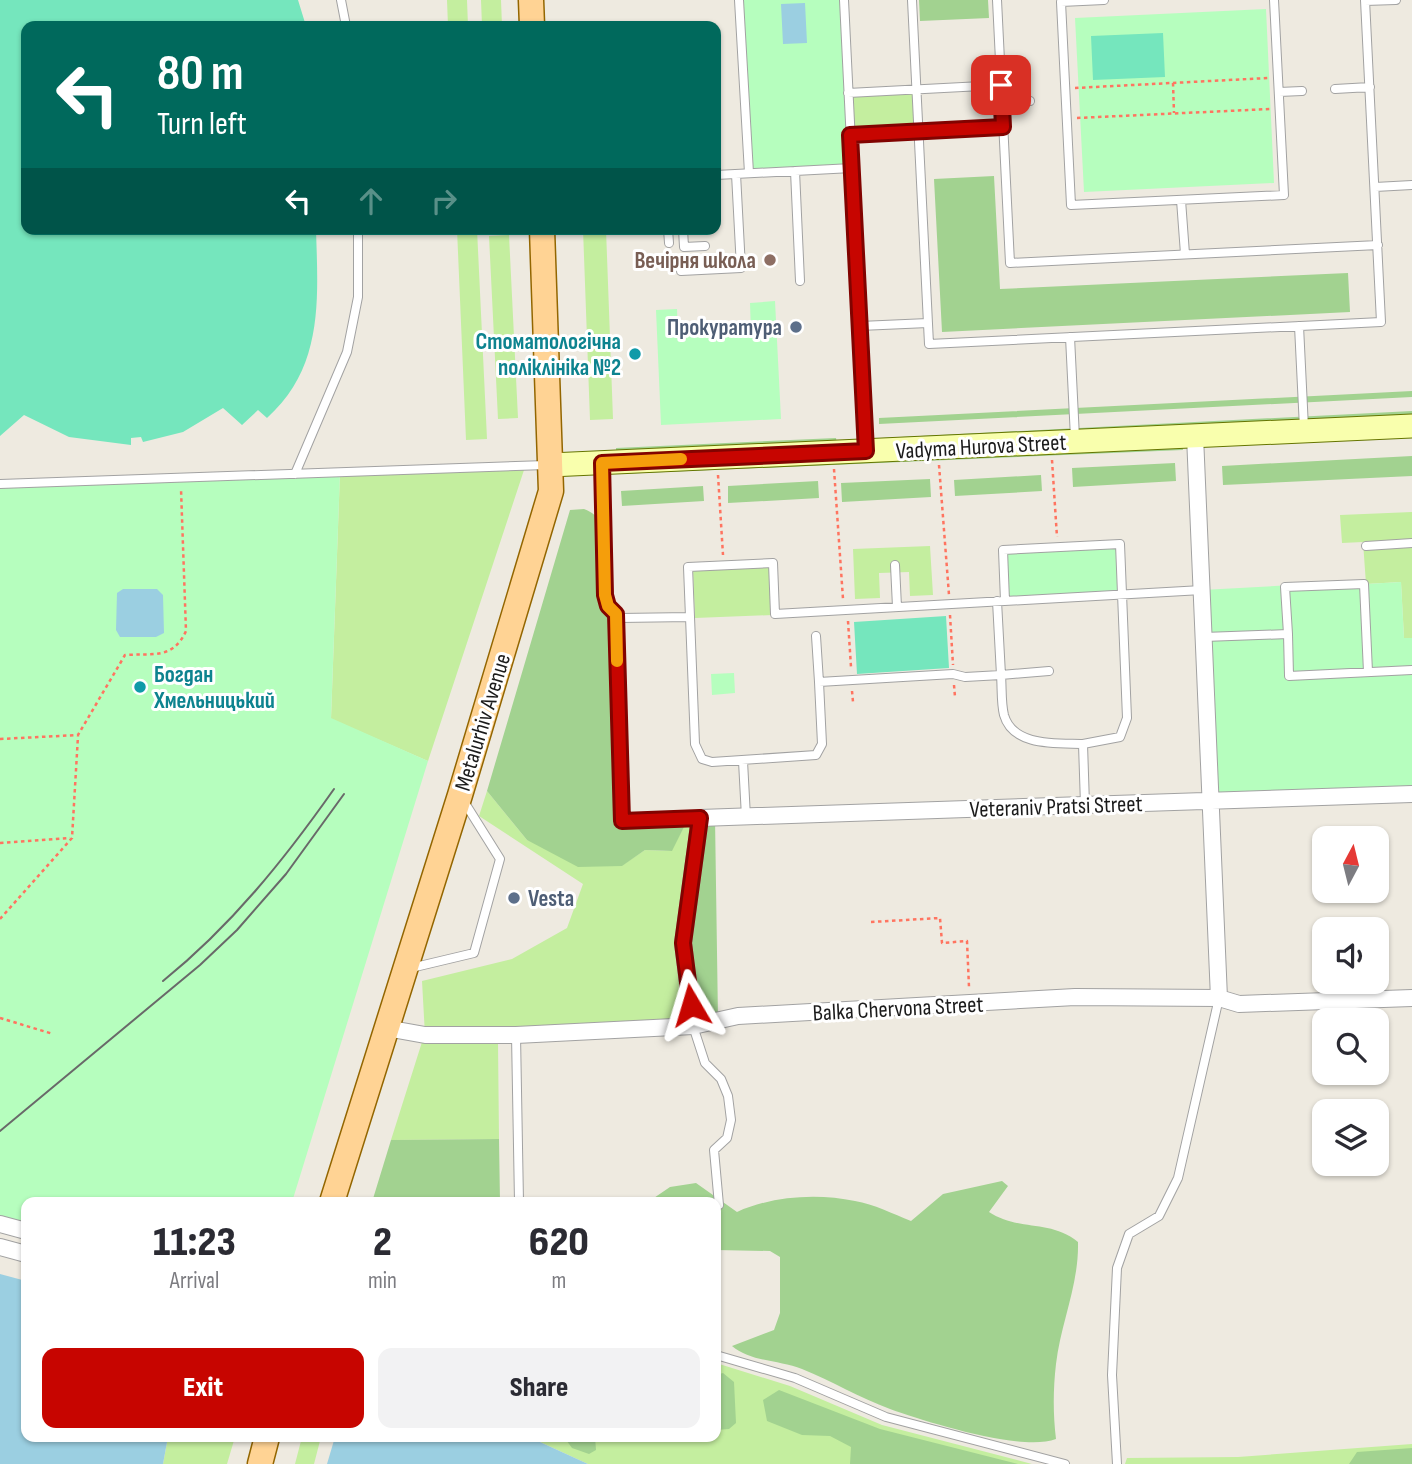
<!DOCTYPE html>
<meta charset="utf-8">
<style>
:root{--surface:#fff;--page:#f2f2f3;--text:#2b2b33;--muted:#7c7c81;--accent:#c70500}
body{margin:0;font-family:"Sofia Sans Condensed",sans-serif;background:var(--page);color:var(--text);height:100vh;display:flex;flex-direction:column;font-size:26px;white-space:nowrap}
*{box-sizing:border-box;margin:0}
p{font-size:23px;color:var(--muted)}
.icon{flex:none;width:38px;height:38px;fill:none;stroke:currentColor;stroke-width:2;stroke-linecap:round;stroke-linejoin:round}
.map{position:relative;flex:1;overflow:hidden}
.panel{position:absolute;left:21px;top:1197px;width:700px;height:245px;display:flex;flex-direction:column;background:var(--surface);border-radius:14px;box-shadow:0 2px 5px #0004}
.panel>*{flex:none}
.top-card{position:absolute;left:21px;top:21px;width:700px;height:214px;border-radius:14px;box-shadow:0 2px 5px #0004;background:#00695c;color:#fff;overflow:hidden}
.needle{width:46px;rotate:7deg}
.controls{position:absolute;left:1312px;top:826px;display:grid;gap:14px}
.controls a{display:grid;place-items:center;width:77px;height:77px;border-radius:14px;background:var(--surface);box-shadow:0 2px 5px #0004;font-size:35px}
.pin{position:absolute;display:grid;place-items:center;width:60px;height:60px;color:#fff;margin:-30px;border-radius:14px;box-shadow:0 4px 10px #0006}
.me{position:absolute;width:77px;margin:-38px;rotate:353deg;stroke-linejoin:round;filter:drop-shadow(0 0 5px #0008)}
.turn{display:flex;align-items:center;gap:24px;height:147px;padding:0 21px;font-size:32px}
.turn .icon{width:91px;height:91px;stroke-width:2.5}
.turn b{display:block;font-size:49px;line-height:60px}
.lanes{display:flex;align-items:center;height:66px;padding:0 21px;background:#0003;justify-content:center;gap:35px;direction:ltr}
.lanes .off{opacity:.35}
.eta{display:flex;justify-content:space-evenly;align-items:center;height:119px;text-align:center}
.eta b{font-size:42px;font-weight:800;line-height:49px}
.action{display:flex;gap:14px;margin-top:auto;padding:14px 21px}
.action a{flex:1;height:80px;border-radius:14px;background:var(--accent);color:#fff;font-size:28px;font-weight:800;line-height:80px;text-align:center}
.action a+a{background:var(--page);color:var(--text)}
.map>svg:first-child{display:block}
</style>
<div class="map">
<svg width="1412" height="1464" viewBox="0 0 1412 1464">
<rect width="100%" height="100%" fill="#eeeae0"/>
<path fill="#c4ee9f" d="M 447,0 L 467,0 L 468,26 L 448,26 Z
M 481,0 L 501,0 L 502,26 L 482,26 Z
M 917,89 L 919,132 L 851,135 L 848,93 Z
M 457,229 L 477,229 L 487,439 L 466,440 Z
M 583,229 L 606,229 L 613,419 L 590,420 Z
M 509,235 L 518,418 L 498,419 L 489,236 Z
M 525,467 L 428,761 L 331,719 L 340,473 Z
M 1412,512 L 1412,638 L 1404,638 L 1401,582 L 1366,584 L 1363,542 L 1342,543 L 1340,515 Z
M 930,546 L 933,595 L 910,596 L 909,572 L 879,573 L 880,598 L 855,599 L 853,549 Z
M 769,567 L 772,615 L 695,618 L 693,570 Z
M 487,791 L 527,840 L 621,866 L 645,850 L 671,851 L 688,819 L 700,818 L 693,1026 L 425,1035 L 422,981 L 512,959 L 567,928 L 583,884 L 479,816 Z
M 422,1042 L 498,1042 L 499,1139 L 391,1140 Z
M 716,1363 L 790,1386 L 882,1425 L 1032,1464 L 588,1464 L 529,1437 L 716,1437 Z
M 168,1437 L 235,1437 L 227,1464 L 163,1464 Z
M 302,1437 L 321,1437 L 314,1464 L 295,1464 Z
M 1412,1444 L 1412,1464 L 1125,1464 L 1127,1458 L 1238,1457 Z"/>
<path fill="#a2d290" d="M 919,0 L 988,0 L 989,18 L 920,21 Z
M 994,176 L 1000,289 L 1348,273 L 1350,312 L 942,332 L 934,179 Z
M 1412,391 L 1412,397 L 879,424 L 879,418 Z
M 1412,411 L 1412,417 L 882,444 L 881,438 Z
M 836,438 L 837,444 L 616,454 L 616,448 Z
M 1182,445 L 1183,450 L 619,474 L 619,469 Z
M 1412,456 L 1412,476 L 1223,485 L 1222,466 Z
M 1175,463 L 1176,481 L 1073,487 L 1072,468 Z
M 1041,475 L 1042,491 L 955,496 L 954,480 Z
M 930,479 L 931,497 L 842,502 L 841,483 Z
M 818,481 L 819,498 L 728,503 L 728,486 Z
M 703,486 L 704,501 L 622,506 L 621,491 Z
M 584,509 C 621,522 595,572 606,600 C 608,605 613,610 616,614 L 622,821 L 688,819 L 672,851 L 645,850 L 622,866 L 578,867 L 527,840 L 487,791 L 570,510 Z
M 700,818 L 715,818 L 718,1019 L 693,1026 L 683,943 Z
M 499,1139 L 500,1202 L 372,1202 L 391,1140 Z
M 1002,1181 L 1008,1186 L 989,1212 C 1020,1232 1049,1219 1078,1242 C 1079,1285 1061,1322 1056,1364 C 1053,1389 1053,1415 1056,1439 C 1021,1452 927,1422 890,1409 C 860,1398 832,1381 802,1369 C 779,1360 751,1362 732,1346 L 774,1330 L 780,1313 L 780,1257 L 770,1251 L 716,1250 L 716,1202 L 648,1202 L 670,1187 L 696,1183 L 737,1212 C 772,1196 817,1193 855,1201 C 874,1204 893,1214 911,1221 L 943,1194 Z
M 723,1373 L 734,1382 L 736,1423 L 729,1429 L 716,1430 L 716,1375 Z
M 779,1390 L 880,1429 L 1018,1464 L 850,1464 L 851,1447 L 830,1436 L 802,1435 L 767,1421 L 763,1400 Z
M 564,1437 L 595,1437 L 596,1450 L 589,1454 L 572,1448 Z
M 1412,1448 L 1412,1464 L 1349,1464 L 1357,1452 Z"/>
<path fill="#b6febe" d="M 739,0 L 844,0 L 852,168 L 749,173 Z
M 1266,9 L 1274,183 L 1084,192 L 1075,18 Z
M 775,301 L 781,419 L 661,425 L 656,310 L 677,309 L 678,336 L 751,333 L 750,303 Z
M 340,473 L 331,718 L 428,761 L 292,1202 L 26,1202 L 26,1226 L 0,1218 L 0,484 Z
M 1120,544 L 1122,594 L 1005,601 L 1003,550 Z
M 1365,581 L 1366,584 L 1401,582 L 1404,638 L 1412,638 L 1412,794 L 1211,802 L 1202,590 Z
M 734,673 L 735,693 L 712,695 L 711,674 Z"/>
<path fill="#75e6bd" d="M 0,0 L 298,0 L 306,26 L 26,26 L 26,229 L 316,229 C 318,299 324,367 267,418 L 258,410 L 242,425 L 223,408 L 183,432 L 143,442 L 141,437 L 131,438 L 131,445 L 69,437 L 24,415 L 0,436 Z
M 1163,33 L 1165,77 L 1093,80 L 1091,36 Z
M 946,616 L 949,668 L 857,674 L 854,622 Z"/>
<path fill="#9bcfe1" d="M 805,3 L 807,43 L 783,44 L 781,4 Z
M 157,589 L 163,595 L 164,633 L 156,637 L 120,637 L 116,630 L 117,593 L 123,589 Z
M 0,1274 L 26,1281 L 26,1437 L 168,1437 L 163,1464 L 0,1464 Z
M 335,1437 L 529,1437 L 588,1464 L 327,1464 Z"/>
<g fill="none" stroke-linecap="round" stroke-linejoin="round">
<g stroke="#a2a2a2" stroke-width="10">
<path id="lane" d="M 341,0 L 346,26
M 739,0 L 749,173
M 844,0 L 866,448
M 912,0 L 929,344 L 1381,322 L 1365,0
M 997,0 L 1010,263 L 1378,245
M 1104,0 L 1061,2 L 1071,205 L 1284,195 L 1274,0
M 1365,1 L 1396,0
M 1335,89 L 1370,87
M 1279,92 L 1302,91
M 848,93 L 1001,85
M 1002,102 L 1030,101
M 851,135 L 1003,127
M 795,171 L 800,281
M 716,175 L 852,168
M 1375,187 L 1412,185
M 1181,200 L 1185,254
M 668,229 L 669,243
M 683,229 L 684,247 L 705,246
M 681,271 L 741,268 L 736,174
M 860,326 L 928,323
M 1299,326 L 1304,428
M 1070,337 L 1075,438
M 602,466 L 607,602 L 620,618 L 690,617 L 695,744 L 702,759 L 712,762 L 816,755 L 822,744 L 819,682 L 953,674 L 965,677 L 1001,675 C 1002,688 1001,703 1004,715 C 1013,747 1057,743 1083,744 L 1085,805
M 295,474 L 347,352 L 358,297 L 358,229
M 0,484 L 546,465
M 1366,546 L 1412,543
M 895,565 L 897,607
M 997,601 L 1001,675 L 1049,671
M 1005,601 L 1003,550 L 1120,544 L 1127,718 L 1120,737 L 1083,744
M 616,614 L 622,821 L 700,818
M 690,617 L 688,567 L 773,563 L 775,614 L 1202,590
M 1288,634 L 1285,587 L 1364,584 L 1368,672
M 816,636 L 819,682
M 1204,637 L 1288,634 L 1289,676 L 1412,670
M 743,761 L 746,817
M 411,968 L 474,953 L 500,859 L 463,800
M 693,1026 L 705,1063 L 721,1079 L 728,1096 L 731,1120 L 727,1138 L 714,1150 L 719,1205 L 716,1205
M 516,1035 L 519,1202
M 716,1355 L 795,1378 L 886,1417 L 1065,1464
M 1117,1464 L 1112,1375 L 1117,1268 L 1129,1234 L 1159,1216 L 1178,1178 L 1219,998"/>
</g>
<g stroke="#a2a2a2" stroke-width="18">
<path id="street" d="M 1195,436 L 1219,998
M 693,1026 L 683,943 L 700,818 L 1412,794
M 386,1028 L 425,1035 L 516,1035 L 693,1026 L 738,1016 L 1075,997 L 1219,998 L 1239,1004 L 1412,998
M 0,1224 L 26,1231
M 0,1247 L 26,1254"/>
</g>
<g stroke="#657500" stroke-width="25">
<path id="secondary" d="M 550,465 L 1412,426"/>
</g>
<g stroke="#936600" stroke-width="27">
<path id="primary" d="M 531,0 L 532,26
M 332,1202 L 460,795 L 551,491 L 542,229
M 260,1464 L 267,1437"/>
</g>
<path stroke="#ff7460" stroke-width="2.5" stroke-dasharray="3.5 3.5" stroke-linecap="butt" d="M 1173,83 L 1174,113
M 1075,88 L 1268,78
M 1077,118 L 1270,109
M 1052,460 L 1057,537
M 939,465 L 949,595
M 834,469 L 843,599
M 718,475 L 723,555
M 950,615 L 953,665
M 848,621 L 851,667
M 954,685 L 955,697
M 852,691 L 853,702
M 0,739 L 78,735 L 125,655 C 152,653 173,660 186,631 L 181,489
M 0,843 L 70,838
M 0,919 L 72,838 L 78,736
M 871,922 L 940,918 L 942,943 L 967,941 L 969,987
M 0,1018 L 53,1034"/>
<use href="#lane" stroke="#fff" stroke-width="8"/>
<use href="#street" stroke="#fff" stroke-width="16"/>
<use href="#secondary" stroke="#f9ffad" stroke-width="23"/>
<use href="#primary" stroke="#ffd394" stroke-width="24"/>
<path stroke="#696969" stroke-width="2" d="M 163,981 C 231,926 284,860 334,789
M 0,1131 L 200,965 L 237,930 L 286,874 L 344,794"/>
</g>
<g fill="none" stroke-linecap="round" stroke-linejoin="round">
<g stroke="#810300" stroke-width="18">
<path id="route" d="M 691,1005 L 683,943 L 700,818 L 622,821 L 616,614 L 608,606 L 605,595 L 602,463 L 866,451 L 850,135 L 1003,127 L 1001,85"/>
</g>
<use href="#route" stroke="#c70500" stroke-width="12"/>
<path stroke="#f59e0b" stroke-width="12" d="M 617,661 L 616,614 L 608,606 L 605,595 L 602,463 L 681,459"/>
</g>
<circle fill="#8d6e63" stroke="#fff" stroke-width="2.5" cx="770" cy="260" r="7"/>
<g fill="#5c6f8a" stroke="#fff" stroke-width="2.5">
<circle cx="796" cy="327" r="7"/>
<circle cx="514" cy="898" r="7"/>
</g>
<g fill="#0f9aa8" stroke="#fff" stroke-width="2.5">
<circle cx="635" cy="354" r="7"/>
<circle cx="140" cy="687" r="7"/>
</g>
<g text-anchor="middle" stroke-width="6" stroke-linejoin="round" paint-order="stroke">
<g font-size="23" font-weight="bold" fill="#785e54" stroke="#fff" text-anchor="end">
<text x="756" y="268">Вечірня школа</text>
</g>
<g font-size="23" font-weight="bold" fill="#4e5e75" stroke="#fff" text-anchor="end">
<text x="782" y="335">Прокуратура</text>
<text x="528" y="906" text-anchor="start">Vesta</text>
</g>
<g font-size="23" font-weight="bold" fill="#0d838f" stroke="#fff" text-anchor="end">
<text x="621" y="349">Стоматологічна<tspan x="621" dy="26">поліклініка №2</tspan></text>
<text x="154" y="682" text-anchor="start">Богдан<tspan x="154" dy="26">Хмельницький</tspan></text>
</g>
<g font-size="23" fill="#1b1b1b" stroke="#fff">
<text transform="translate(981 446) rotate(-3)" y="8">Vadyma Hurova Street</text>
<text transform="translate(482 722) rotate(-73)" y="8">Metalurhiv Avenue</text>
<text transform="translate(1056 806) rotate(-2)" y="8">Veteraniv Pratsi Street</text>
<text transform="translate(898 1008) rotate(-3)" y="8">Balka Chervona Street</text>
</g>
</g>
</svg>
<div class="controls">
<a><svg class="needle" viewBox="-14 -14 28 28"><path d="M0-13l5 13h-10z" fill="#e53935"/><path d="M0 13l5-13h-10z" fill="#7c7c81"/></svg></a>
<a><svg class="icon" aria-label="sound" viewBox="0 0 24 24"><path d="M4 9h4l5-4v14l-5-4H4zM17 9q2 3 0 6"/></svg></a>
<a><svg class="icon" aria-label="search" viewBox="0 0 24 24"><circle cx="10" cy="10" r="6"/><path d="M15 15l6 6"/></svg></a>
<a><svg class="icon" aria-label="layers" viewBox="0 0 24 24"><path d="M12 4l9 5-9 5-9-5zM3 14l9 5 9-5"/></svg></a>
</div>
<div class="pin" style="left:1001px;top:85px;background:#d93025"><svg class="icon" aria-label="arrive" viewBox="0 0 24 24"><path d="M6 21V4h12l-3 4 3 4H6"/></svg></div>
<svg class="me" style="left:691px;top:1005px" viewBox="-20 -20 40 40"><path d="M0-17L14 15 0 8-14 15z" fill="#c70500" stroke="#fff" stroke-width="4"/></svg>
<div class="top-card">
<div class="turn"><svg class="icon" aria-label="left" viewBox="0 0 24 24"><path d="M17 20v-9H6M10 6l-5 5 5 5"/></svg><div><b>80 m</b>Turn left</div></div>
<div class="lanes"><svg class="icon" aria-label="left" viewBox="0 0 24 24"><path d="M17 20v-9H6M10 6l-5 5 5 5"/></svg><svg class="icon off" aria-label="ahead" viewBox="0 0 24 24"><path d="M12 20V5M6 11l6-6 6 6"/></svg><svg class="icon off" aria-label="right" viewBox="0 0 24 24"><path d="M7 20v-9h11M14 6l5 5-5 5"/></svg></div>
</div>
<section class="panel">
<div class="eta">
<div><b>11:23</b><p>Arrival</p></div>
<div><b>2</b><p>min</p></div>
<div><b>620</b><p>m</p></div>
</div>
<div class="action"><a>Exit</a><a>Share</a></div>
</section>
</div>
